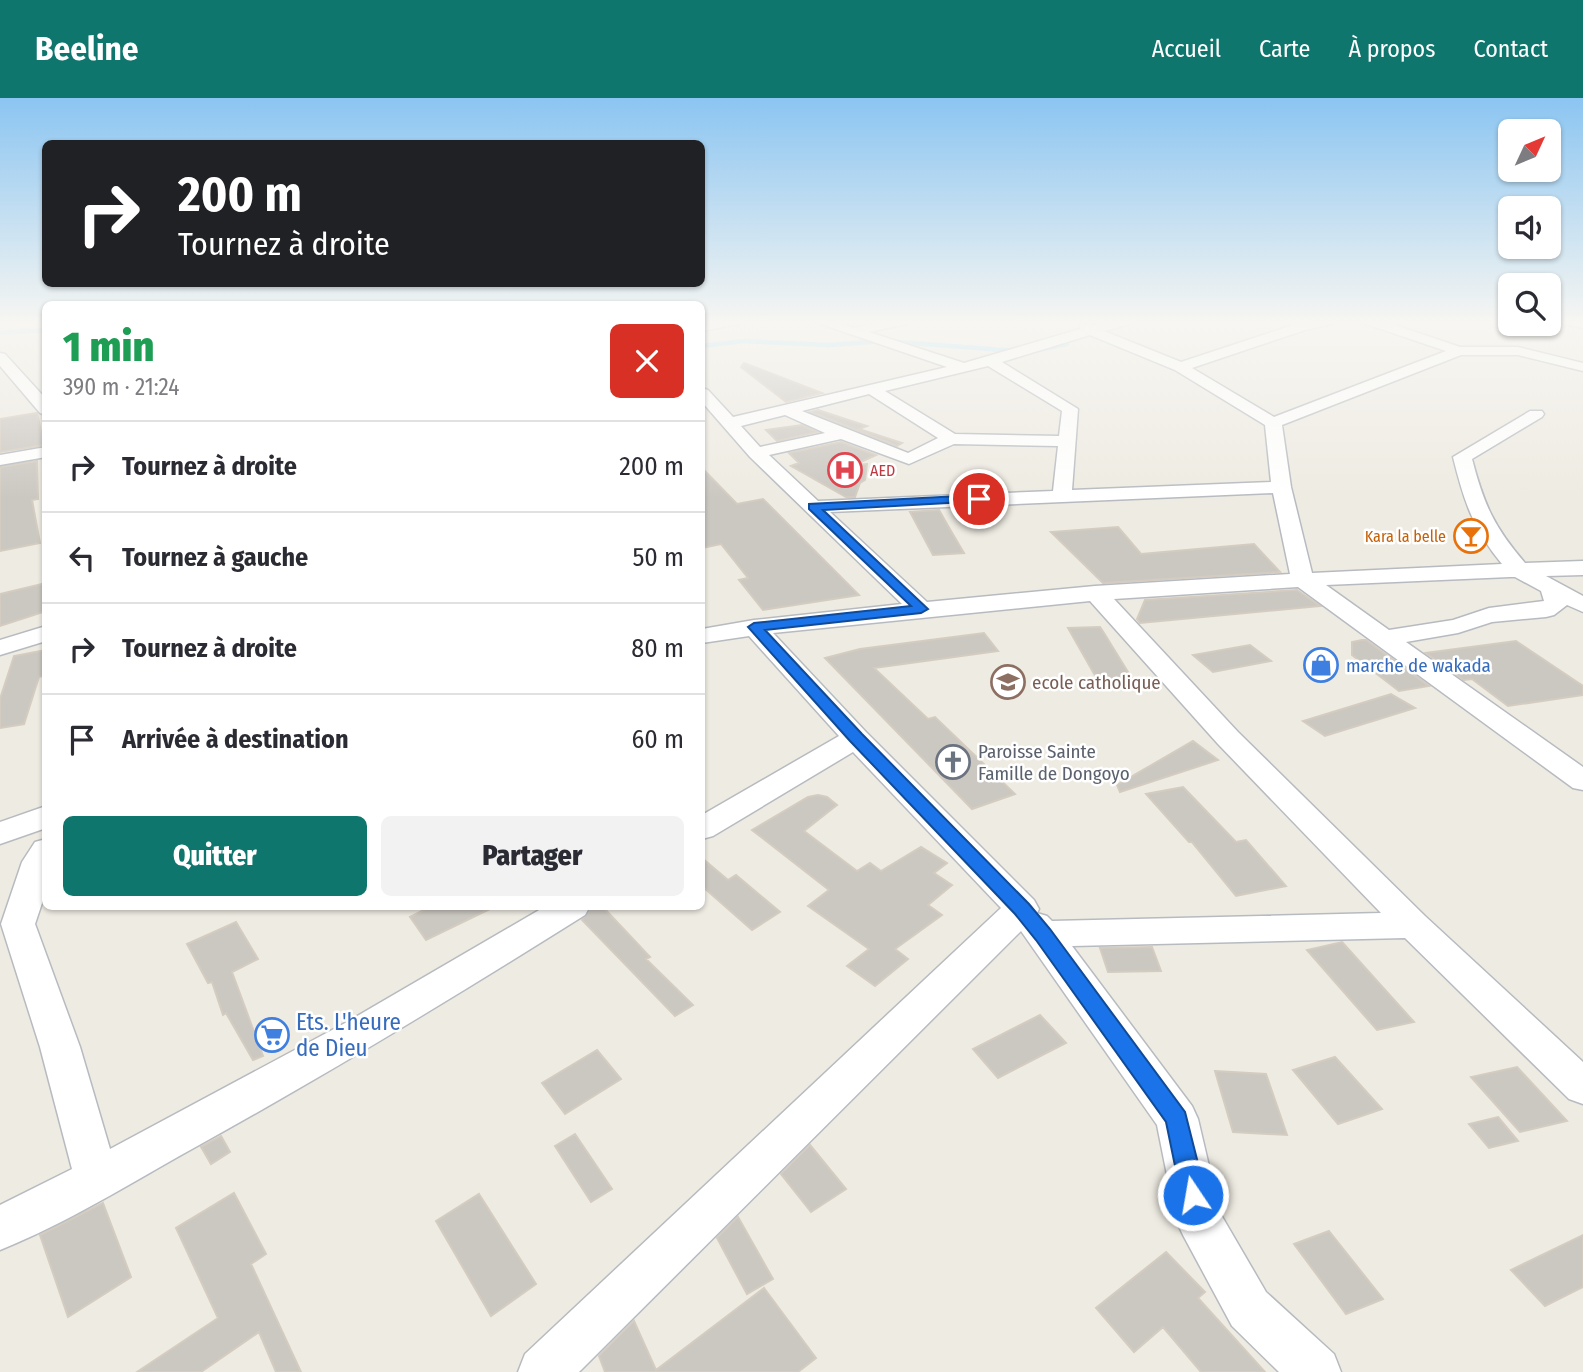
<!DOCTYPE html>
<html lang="fr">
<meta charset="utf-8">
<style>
:root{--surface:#fff;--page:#f2f2f3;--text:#2b2b33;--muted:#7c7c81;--line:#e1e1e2;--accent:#0f766e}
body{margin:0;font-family:"Fira Sans Condensed",sans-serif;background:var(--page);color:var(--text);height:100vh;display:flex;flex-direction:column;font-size:26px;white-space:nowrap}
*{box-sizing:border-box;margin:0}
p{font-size:23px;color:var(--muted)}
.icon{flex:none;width:38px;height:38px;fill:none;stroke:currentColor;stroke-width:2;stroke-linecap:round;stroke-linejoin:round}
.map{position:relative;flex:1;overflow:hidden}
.sheet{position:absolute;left:42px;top:203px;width:663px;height:609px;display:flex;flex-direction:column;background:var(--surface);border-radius:10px;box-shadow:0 2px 5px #0004}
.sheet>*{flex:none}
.guide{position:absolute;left:42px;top:42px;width:663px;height:147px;border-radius:10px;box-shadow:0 2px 5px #0004;background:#202124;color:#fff;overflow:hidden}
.needle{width:46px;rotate:46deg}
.tools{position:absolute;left:1498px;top:21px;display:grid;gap:14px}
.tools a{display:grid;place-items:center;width:63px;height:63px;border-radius:10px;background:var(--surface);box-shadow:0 2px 5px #0004;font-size:35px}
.pin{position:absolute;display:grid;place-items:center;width:60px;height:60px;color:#fff;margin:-30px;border:4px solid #fff;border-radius:50%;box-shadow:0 2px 7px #0007}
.me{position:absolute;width:77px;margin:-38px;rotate:348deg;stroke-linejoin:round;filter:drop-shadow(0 0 5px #0008)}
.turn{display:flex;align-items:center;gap:24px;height:147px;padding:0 21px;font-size:32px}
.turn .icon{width:91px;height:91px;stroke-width:2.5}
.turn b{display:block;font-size:49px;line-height:60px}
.round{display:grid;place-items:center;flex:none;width:74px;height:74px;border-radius:10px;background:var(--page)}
.headline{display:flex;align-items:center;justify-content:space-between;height:119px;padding:0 21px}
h1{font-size:42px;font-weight:800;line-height:52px;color:#1e9e55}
.action{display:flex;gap:14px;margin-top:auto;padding:14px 21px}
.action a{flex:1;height:80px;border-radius:10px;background:var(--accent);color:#fff;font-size:28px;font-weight:800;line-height:80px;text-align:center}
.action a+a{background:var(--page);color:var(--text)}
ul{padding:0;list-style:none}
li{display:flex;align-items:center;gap:21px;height:91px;padding:0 21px;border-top:2px solid var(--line)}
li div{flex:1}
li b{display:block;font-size:26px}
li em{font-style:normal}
header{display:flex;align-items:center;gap:42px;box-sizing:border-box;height:98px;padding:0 35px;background:var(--accent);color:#fff}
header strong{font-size:33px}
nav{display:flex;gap:38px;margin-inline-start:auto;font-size:24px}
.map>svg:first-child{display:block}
</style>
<header>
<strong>Beeline</strong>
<nav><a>Accueil</a><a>Carte</a><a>À propos</a><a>Contact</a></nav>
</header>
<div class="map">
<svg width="1583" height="1274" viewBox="0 0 1583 1274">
<rect width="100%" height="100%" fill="#eeebe2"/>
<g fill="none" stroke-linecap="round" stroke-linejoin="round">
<path stroke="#a1deff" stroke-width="4.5" d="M 0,235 L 46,232
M 702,248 L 743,243 L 829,247 L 885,243 L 1016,253
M 1029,254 L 1067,246"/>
</g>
<path fill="#cbc7c1" stroke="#d4ccc0" stroke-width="2" d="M 744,265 L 822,295 L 786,304 L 741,269 Z
M 818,312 L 867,328 L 859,331 L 902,345 L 897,348 L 811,314 Z
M 37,315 L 44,347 L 0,354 L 0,321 Z
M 802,327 L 817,334 L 777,343 L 766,332 Z
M 841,344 L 876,357 L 854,367 L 867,366 L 865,382 L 860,385 L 855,399 L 846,399 L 791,368 L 799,365 L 789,355 Z
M 37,363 L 38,401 L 32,402 L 40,445 L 0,453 L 0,369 Z
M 702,370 L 737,406 L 763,401 L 859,497 L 763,512 L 739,482 L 748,480 L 721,446 L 702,450 Z
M 939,412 L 951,433 L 964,455 L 933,457 L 910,414 Z
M 1118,429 L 1141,456 L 1254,446 L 1280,474 L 1103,485 L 1051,434 Z
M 46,485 L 46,513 L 0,528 L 0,496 Z
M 1297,492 L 1320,508 L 1140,525 L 1137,521 L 1145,502 Z
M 1100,529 L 1104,535 L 1136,587 L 1101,588 L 1068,530 Z
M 984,535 L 998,553 L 874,570 L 928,621 L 935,619 L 1015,696 L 972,711 L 825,560 L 860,551 Z
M 1362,542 L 1366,542 L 1429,588 L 1399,593 L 1352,557 L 1352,544 Z
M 1516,543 L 1583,588 L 1583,597 L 1508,608 L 1472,581 L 1464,582 L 1426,555 Z
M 1250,547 L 1271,563 L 1213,574 L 1193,557 Z
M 46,552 L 46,577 L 39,579 L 24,626 L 0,630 L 0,601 L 14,558 Z
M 1391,596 L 1415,610 L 1325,638 L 1303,623 Z
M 1193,643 L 1218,662 L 1120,694 L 1117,687 Z
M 1183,689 L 1236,744 L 1246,742 L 1286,788 L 1236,798 L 1192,744 L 1189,744 L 1146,696 Z
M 818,697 L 827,699 L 837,707 L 804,733 L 857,773 L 870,765 L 881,773 L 921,749 L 947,765 L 934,775 L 952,787 L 928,807 L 942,817 L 895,851 L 908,861 L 875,888 L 847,868 L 869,851 L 808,808 L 829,792 L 752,732 L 808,699 Z
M 702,760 L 728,782 L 736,777 L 780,814 L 752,832 L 702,788 Z
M 432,808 L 496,808 L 426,842 L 410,819 Z
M 592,808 L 602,808 L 650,859 L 646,861 L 693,907 L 675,918 L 582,822 Z
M 236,824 L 258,861 L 232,874 L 263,958 L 253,962 L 226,915 L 223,917 L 212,884 L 208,885 L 187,846 Z
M 1342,844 L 1414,924 L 1377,932 L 1307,852 Z
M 1152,849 L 1161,873 L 1108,874 L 1100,850 Z
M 1040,917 L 1066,945 L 998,980 L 973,951 Z
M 597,952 L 621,981 L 565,1016 L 542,985 Z
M 1335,959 L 1382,1011 L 1338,1026 L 1293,972 Z
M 1517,969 L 1567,1023 L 1520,1034 L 1471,979 Z
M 1215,973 L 1266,976 L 1287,1037 L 1233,1034 Z
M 1498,1019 L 1518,1043 L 1489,1050 L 1469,1026 Z
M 575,1036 L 612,1091 L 591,1104 L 555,1048 Z
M 221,1038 L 230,1054 L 211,1066 L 201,1049 Z
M 810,1047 L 846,1091 L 811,1114 L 781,1076 Z
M 234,1095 L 266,1156 L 251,1166 L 301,1274 L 276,1274 L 259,1234 L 201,1274 L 137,1274 L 218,1220 L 176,1130 Z
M 479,1096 L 536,1186 L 491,1218 L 436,1123 Z
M 103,1105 L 131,1179 L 68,1219 L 40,1137 Z
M 738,1119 L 773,1181 L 747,1196 L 717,1140 Z
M 1329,1133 L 1383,1201 L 1346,1216 L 1294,1146 Z
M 1583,1137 L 1583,1189 L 1545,1208 L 1511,1172 Z
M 1166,1154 L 1205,1194 L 1198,1200 L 1265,1274 L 1201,1274 L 1163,1229 L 1134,1254 L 1096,1210 Z
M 764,1190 L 816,1260 L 798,1274 L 605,1274 L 599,1258 L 634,1223 L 656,1272 Z"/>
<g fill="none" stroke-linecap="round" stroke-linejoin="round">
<g stroke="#b7bbc0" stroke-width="3">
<path id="minor" d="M 719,222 L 745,222 L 743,225 L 702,233 L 702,225 Z
M 809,222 L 828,222 L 854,230 L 890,222 L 912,222 L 911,225 L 869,234 L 964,265 L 1080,231 L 1080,226 L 1092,227 L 1114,222 L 1134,222 L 1133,225 L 1104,233 L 1181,264 L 1296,226 L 1315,222 L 1337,222 L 1336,225 L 1305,232 L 1192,270 L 1274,319 L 1446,253 L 1363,225 L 1362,222 L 1380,222 L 1460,249 L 1518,249 L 1583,265 L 1583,273 L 1518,257 L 1461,257 L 1282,327 L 1291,389 L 1312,475 L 1502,466 C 1473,431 1464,403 1453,359 L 1530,313 L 1542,313 L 1544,316 L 1542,319 L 1472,361 C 1484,407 1494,429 1525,465 L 1583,463 L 1583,477 L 1546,478 L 1583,498 L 1583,514 L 1567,507 L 1554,517 L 1546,519 L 1492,524 L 1458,535 L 1406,544 L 1583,669 L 1583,692 L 1573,690 L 1298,489 L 1114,501 L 1238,634 L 1425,818 L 1583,964 L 1583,1006 L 1569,1001 L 1405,840 L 1072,848 L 1192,1008 L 1198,1021 L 1220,1115 L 1266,1194 L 1334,1256 L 1341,1274 L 1279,1274 L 1232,1228 L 1183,1137 L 1176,1122 L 1157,1027 L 1021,833 L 579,1274 L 518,1274 L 525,1256 L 1001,810 L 853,654 L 713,738 L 702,741 L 702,717 L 839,638 L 749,538 L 702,545 L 702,531 L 754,522 L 902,506 L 750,359 L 702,304 L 702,290 L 708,292 L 733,319 L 947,269 ZM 1090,237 L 1175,272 L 1265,327 L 1271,384 L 1072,392 L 1078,311 L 1002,264 ZM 988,268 L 1062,313 L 1059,338 L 955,336 L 885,293 ZM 869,296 L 938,340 L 908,355 L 802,313 ZM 785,317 L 825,335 L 760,349 L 741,328 ZM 841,341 L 909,366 L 954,346 L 1058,348 L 1053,393 L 818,403 L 769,357 ZM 1273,395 L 1290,476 L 1095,488 L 927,504 L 830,414 ZM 1510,479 L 1515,479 L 1541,493 L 1544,503 L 1489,510 L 1453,522 L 1389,532 L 1326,487 ZM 1090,503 L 1218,646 L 1381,815 L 1052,823 L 1047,818 L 1037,815 L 1039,811 L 1034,802 L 866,634 L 773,535 Z
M 1557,222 L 1583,222 L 1583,230 L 1559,225 Z
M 0,255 L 5,256 L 46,301 L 46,317 L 40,315 L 0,268 Z
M 46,349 L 46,359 L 0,367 L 0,357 Z
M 46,528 L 46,543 L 0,557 L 0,542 Z
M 46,708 L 46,730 L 0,746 L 0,724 Z
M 46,741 L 46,793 L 35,826 L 80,949 L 110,1051 L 347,924 L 546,808 L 590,808 L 585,817 C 456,898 326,977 192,1051 C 129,1086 67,1125 0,1152 L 0,1107 L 72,1071 L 40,949 L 1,826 L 22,764 L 35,744 Z"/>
</g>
<use href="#minor" fill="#fff" fill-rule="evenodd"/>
</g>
<linearGradient id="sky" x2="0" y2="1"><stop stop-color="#8bc5f1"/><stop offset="0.56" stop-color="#f7f6f2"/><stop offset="1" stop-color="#f7f6f2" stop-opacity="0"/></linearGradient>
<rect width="1583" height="400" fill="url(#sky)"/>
<path fill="#1a73e8" stroke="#114b97" stroke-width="2" d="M 979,397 L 983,398 L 983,403 L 823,412 L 928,511 L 921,515 L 765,532 L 862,636 L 1029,806 L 1050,831 L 1185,1014 L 1206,1097 L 1202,1105 L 1193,1108 L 1184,1105 L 1181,1097 L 1166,1024 L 1036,842 L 1015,816 L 850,643 L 748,529 L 754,525 L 911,508 L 809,411 L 809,406 Z"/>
<defs>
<g id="hospital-ring" transform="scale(1.75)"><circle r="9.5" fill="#fff" stroke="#e0444e" stroke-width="1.5"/><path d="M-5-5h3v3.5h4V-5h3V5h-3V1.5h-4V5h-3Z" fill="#e0444e"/></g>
<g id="bar-ring" transform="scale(1.75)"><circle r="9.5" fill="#fff" stroke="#e8710a" stroke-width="1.5"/><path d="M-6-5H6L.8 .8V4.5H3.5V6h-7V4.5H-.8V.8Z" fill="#e8710a"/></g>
<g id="shop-ring" transform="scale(1.75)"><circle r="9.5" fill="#fff" stroke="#3f7fe0" stroke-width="1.5"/><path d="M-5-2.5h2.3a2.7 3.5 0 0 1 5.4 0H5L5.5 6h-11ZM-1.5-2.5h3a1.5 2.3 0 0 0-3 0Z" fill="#3f7fe0"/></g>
<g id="school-ring" transform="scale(1.75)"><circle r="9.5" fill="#fff" stroke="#8d6e63" stroke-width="1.5"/><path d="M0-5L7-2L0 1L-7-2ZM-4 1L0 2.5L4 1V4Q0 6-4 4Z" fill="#8d6e63"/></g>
<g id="church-ring" transform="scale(1.75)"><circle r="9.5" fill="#fff" stroke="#6b7280" stroke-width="1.5"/><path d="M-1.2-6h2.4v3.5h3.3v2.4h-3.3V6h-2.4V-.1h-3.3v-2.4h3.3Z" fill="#6b7280"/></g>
<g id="supermarket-ring" transform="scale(1.75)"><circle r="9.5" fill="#fff" stroke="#3f7fe0" stroke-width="1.5"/><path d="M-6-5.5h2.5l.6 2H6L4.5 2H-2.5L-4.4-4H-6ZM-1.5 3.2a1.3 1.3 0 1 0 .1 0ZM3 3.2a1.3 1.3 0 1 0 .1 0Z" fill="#3f7fe0"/></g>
</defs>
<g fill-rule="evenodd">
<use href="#hospital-ring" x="845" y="372"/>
<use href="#bar-ring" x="1471" y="438"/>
<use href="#shop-ring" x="1321" y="567"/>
<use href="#school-ring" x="1008" y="584"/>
<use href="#church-ring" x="953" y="664"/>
<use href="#supermarket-ring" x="272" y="937"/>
</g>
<g text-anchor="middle" stroke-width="5" stroke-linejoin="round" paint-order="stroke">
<g font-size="16" fill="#be3a42" stroke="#fff" text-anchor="start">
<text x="870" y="378">AED</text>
</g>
<g font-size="16" fill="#c56008" stroke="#fff" text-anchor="end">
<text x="1446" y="444">Kara la belle</text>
</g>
<g font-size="19" fill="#366cbe" stroke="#fff" text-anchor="start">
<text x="1346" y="574">marche de wakada</text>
</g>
<g font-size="19" fill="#785e54" stroke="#fff" text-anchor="start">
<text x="1032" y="591">ecole catholique</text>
</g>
<g font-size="19" fill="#5b616d" stroke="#fff" text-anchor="start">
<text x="978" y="660">Paroisse Sainte<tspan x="978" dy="22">Famille de Dongoyo</tspan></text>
</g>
<g font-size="23" fill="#366cbe" stroke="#fff" text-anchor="start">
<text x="296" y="932">Ets. L'heure<tspan x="296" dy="26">de Dieu</tspan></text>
</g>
</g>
</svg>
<div class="tools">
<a><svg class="needle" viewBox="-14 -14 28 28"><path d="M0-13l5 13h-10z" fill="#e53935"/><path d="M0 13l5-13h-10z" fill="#7c7c81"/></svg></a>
<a><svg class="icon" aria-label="sound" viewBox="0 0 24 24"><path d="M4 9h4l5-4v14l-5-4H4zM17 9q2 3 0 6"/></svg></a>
<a><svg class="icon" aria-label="search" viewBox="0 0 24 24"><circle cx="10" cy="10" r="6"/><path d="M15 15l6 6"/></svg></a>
</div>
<div class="pin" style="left:979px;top:401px;background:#d93025"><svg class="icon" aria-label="arrive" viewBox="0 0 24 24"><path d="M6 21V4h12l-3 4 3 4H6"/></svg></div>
<svg class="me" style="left:1193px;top:1097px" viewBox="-20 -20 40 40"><circle r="17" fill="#1a73e8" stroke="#fff" stroke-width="3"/><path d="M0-11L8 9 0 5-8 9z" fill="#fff"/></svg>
<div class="guide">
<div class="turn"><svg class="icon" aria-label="right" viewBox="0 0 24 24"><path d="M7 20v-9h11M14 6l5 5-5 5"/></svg><div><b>200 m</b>Tournez à droite</div></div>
</div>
<section class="sheet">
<div class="headline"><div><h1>1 min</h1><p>390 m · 21:24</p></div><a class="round" style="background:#d93025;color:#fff"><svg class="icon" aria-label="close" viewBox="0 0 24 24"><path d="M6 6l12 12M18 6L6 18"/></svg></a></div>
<ul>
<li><svg class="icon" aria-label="right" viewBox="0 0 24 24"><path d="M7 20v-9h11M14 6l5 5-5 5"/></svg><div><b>Tournez à droite</b></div><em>200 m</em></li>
<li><svg class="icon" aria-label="left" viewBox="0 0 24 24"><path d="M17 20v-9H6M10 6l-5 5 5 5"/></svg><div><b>Tournez à gauche</b></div><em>50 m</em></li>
<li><svg class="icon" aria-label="right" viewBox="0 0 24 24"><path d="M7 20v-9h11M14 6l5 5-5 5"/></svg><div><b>Tournez à droite</b></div><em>80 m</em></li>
<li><svg class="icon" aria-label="arrive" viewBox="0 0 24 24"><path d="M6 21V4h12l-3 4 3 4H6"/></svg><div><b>Arrivée à destination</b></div><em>60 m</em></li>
</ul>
<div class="action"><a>Quitter</a><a>Partager</a></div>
</section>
</div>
